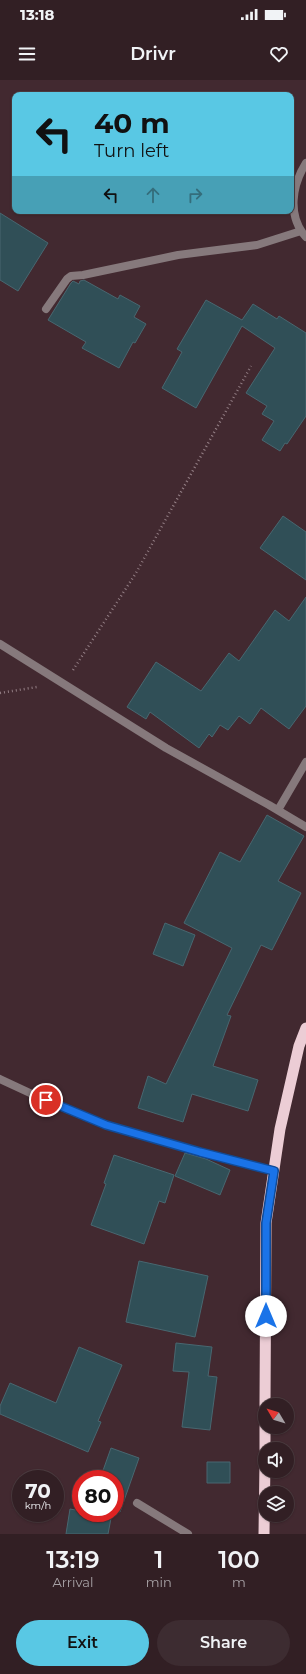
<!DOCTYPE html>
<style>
:root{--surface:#321f24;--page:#3d2c31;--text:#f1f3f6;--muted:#a8a2a6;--line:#4d3d41;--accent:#59c8e4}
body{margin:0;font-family:Montserrat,sans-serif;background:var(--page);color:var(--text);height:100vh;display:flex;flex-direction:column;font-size:15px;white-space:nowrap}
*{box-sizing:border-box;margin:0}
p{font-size:13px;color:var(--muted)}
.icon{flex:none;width:22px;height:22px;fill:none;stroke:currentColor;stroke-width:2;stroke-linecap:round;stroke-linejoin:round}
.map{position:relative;height:1454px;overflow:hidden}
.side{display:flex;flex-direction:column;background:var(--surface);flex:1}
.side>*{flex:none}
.top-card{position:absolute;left:12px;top:12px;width:282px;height:122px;border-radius:8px;box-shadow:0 1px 3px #0004,0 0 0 1px var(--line);background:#59c8e4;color:#111;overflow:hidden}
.needle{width:26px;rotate:308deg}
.controls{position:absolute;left:258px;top:1318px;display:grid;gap:8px}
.controls a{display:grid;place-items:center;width:36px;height:36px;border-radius:50%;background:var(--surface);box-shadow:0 1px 3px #0004,0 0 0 1px var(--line);font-size:20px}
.speed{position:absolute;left:12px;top:1390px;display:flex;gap:8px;font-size:20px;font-weight:700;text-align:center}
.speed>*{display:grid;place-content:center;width:52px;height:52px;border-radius:50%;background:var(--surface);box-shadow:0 1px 3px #0004,0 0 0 1px var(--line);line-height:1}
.speed small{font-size:10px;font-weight:400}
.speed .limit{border:6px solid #d22;background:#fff;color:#111}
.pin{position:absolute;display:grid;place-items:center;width:34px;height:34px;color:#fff;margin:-17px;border:2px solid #fff;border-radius:50%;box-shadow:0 1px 4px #0007}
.me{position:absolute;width:44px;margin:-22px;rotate:0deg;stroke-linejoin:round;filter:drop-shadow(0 0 3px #0008)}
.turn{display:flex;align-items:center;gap:14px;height:84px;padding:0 16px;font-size:18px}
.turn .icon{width:52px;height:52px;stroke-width:2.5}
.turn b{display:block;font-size:28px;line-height:34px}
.lanes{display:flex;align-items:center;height:38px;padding:0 16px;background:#0003;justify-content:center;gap:20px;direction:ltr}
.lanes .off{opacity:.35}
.eta{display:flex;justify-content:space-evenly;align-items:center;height:68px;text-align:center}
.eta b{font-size:24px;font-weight:600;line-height:28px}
.primary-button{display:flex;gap:8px;margin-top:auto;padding:8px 16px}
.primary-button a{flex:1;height:46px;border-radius:24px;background:var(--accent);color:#111;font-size:16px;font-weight:600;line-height:46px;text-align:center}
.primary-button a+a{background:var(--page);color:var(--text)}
.status{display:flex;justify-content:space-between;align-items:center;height:28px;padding:0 20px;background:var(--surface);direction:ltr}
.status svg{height:11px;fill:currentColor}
header{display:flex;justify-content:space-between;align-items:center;height:52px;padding:0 16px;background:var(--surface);font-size:18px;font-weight:600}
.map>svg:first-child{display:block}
</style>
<div class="status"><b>13:18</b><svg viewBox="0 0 49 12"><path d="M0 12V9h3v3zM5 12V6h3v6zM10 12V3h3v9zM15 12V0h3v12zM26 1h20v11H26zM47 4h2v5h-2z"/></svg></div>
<header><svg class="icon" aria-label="menu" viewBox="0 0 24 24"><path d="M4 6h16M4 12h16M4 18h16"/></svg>Drivr<svg class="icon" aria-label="heart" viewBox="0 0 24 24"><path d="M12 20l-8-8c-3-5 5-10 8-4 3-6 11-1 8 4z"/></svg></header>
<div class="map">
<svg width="306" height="1454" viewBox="0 0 306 1454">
<rect width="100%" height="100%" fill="#422930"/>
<path fill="#304f57" stroke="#486770" d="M 0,133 L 48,163 L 18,211 L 0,200 Z
M 84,200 L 118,219 L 120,215 L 140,226 L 134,237 L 146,244 L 135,263 L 133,262 L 119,288 L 82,268 L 86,262 L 48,240 L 71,203 L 73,201 L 79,204 L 80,201 Z
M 206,220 L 242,240 L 253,224 L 277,239 L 279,236 L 306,253 L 306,336 L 287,364 L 285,363 L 280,371 L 262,360 L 274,341 L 262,334 L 267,326 L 246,313 L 275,268 L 242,246 L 196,328 L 162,308 L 182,272 L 177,269 Z
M 283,436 L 306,452 L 306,500 L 260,468 Z
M 306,517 L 306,626 L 289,649 L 261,628 L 250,644 L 239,636 L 228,650 L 220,645 L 212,657 L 209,654 L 199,668 L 150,632 L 146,639 L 127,627 L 156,582 L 201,611 L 229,573 L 239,581 L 275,530 L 289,541 Z
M 267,735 L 304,756 L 278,801 L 301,813 L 272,870 L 261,865 L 227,935 L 231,936 L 213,986 L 258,1000 L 248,1031 L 192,1014 L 183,1042 L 138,1028 L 148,996 L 166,1004 L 232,868 L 184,843 L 220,772 L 240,782 Z
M 165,843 L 195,855 L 183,886 L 153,874 Z
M 185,1073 L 206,1079 L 230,1090 L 220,1115 L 175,1096 Z
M 114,1075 L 174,1095 L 165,1123 L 159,1121 L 144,1164 L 91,1145 L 106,1104 L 104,1103 Z
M 139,1181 L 208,1196 L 195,1257 L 126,1242 Z
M 176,1263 L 212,1267 L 208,1296 L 217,1297 L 210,1350 L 182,1347 L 189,1292 L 173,1291 Z
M 79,1267 L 122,1285 L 98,1341 L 101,1342 L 88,1372 L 0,1334 L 0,1326 L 10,1303 L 56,1323 Z
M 111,1368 L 139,1378 L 120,1432 L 115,1430 L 115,1399 L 100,1399 Z
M 207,1382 L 230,1382 L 230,1403 L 207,1403 Z
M 70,1429 L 81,1431 L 81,1433 L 112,1433 L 108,1454 L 66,1454 Z"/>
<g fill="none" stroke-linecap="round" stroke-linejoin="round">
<path stroke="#937e84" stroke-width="2.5" stroke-dasharray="1 3" stroke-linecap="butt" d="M 73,590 L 136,493 L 251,286
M 0,613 L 37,607"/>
<path stroke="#86797c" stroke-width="8" d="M 306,83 C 292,105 287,136 306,157
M 46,229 L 67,199 L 71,196 L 83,195 L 178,175 L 257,165 L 301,151
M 0,564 L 166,668 L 269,725 L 306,747
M 278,730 L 306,682
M 0,999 L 45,1020 L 106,1045 L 200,1072 L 274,1091
M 137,1423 L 188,1454"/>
<path stroke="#eccdd5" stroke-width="11" d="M 265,1325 L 266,1143 L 280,1049 L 299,966 L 306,948
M 265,1369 L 265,1347
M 264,1454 L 265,1381"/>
</g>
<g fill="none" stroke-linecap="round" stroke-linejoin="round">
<g stroke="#114b97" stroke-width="10">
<path id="route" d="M 46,1020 L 106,1045 L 200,1072 L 274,1091 L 266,1143 L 266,1236"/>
</g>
<use href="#route" stroke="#1a73e8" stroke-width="7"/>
</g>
</svg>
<div class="controls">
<a><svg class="needle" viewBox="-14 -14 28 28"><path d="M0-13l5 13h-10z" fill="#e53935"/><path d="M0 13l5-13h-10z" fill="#a8a2a6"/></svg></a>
<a><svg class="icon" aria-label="sound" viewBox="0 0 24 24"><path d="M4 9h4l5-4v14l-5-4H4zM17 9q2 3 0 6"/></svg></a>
<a><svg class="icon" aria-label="layers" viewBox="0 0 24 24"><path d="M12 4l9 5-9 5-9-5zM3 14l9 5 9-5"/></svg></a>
</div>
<div class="speed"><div>70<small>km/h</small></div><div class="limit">80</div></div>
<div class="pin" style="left:46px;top:1020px;background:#d93025"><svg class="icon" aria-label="arrive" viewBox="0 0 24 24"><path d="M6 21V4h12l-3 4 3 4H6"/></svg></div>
<svg class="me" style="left:266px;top:1236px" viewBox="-20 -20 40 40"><circle r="19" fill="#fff"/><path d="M0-13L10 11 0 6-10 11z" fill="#1a73e8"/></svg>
<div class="top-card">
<div class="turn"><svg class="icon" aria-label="left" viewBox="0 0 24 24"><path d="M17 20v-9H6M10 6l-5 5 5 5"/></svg><div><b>40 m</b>Turn left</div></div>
<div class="lanes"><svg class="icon" aria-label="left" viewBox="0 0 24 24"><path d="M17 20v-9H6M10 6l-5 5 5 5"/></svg><svg class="icon off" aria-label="ahead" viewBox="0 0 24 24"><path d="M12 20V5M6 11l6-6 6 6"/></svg><svg class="icon off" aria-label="right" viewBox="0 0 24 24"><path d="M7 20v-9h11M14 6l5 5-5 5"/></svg></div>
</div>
</div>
<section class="side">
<div class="eta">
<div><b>13:19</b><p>Arrival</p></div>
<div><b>1</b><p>min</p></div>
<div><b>100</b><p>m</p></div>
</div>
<div class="primary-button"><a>Exit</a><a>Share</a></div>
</section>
